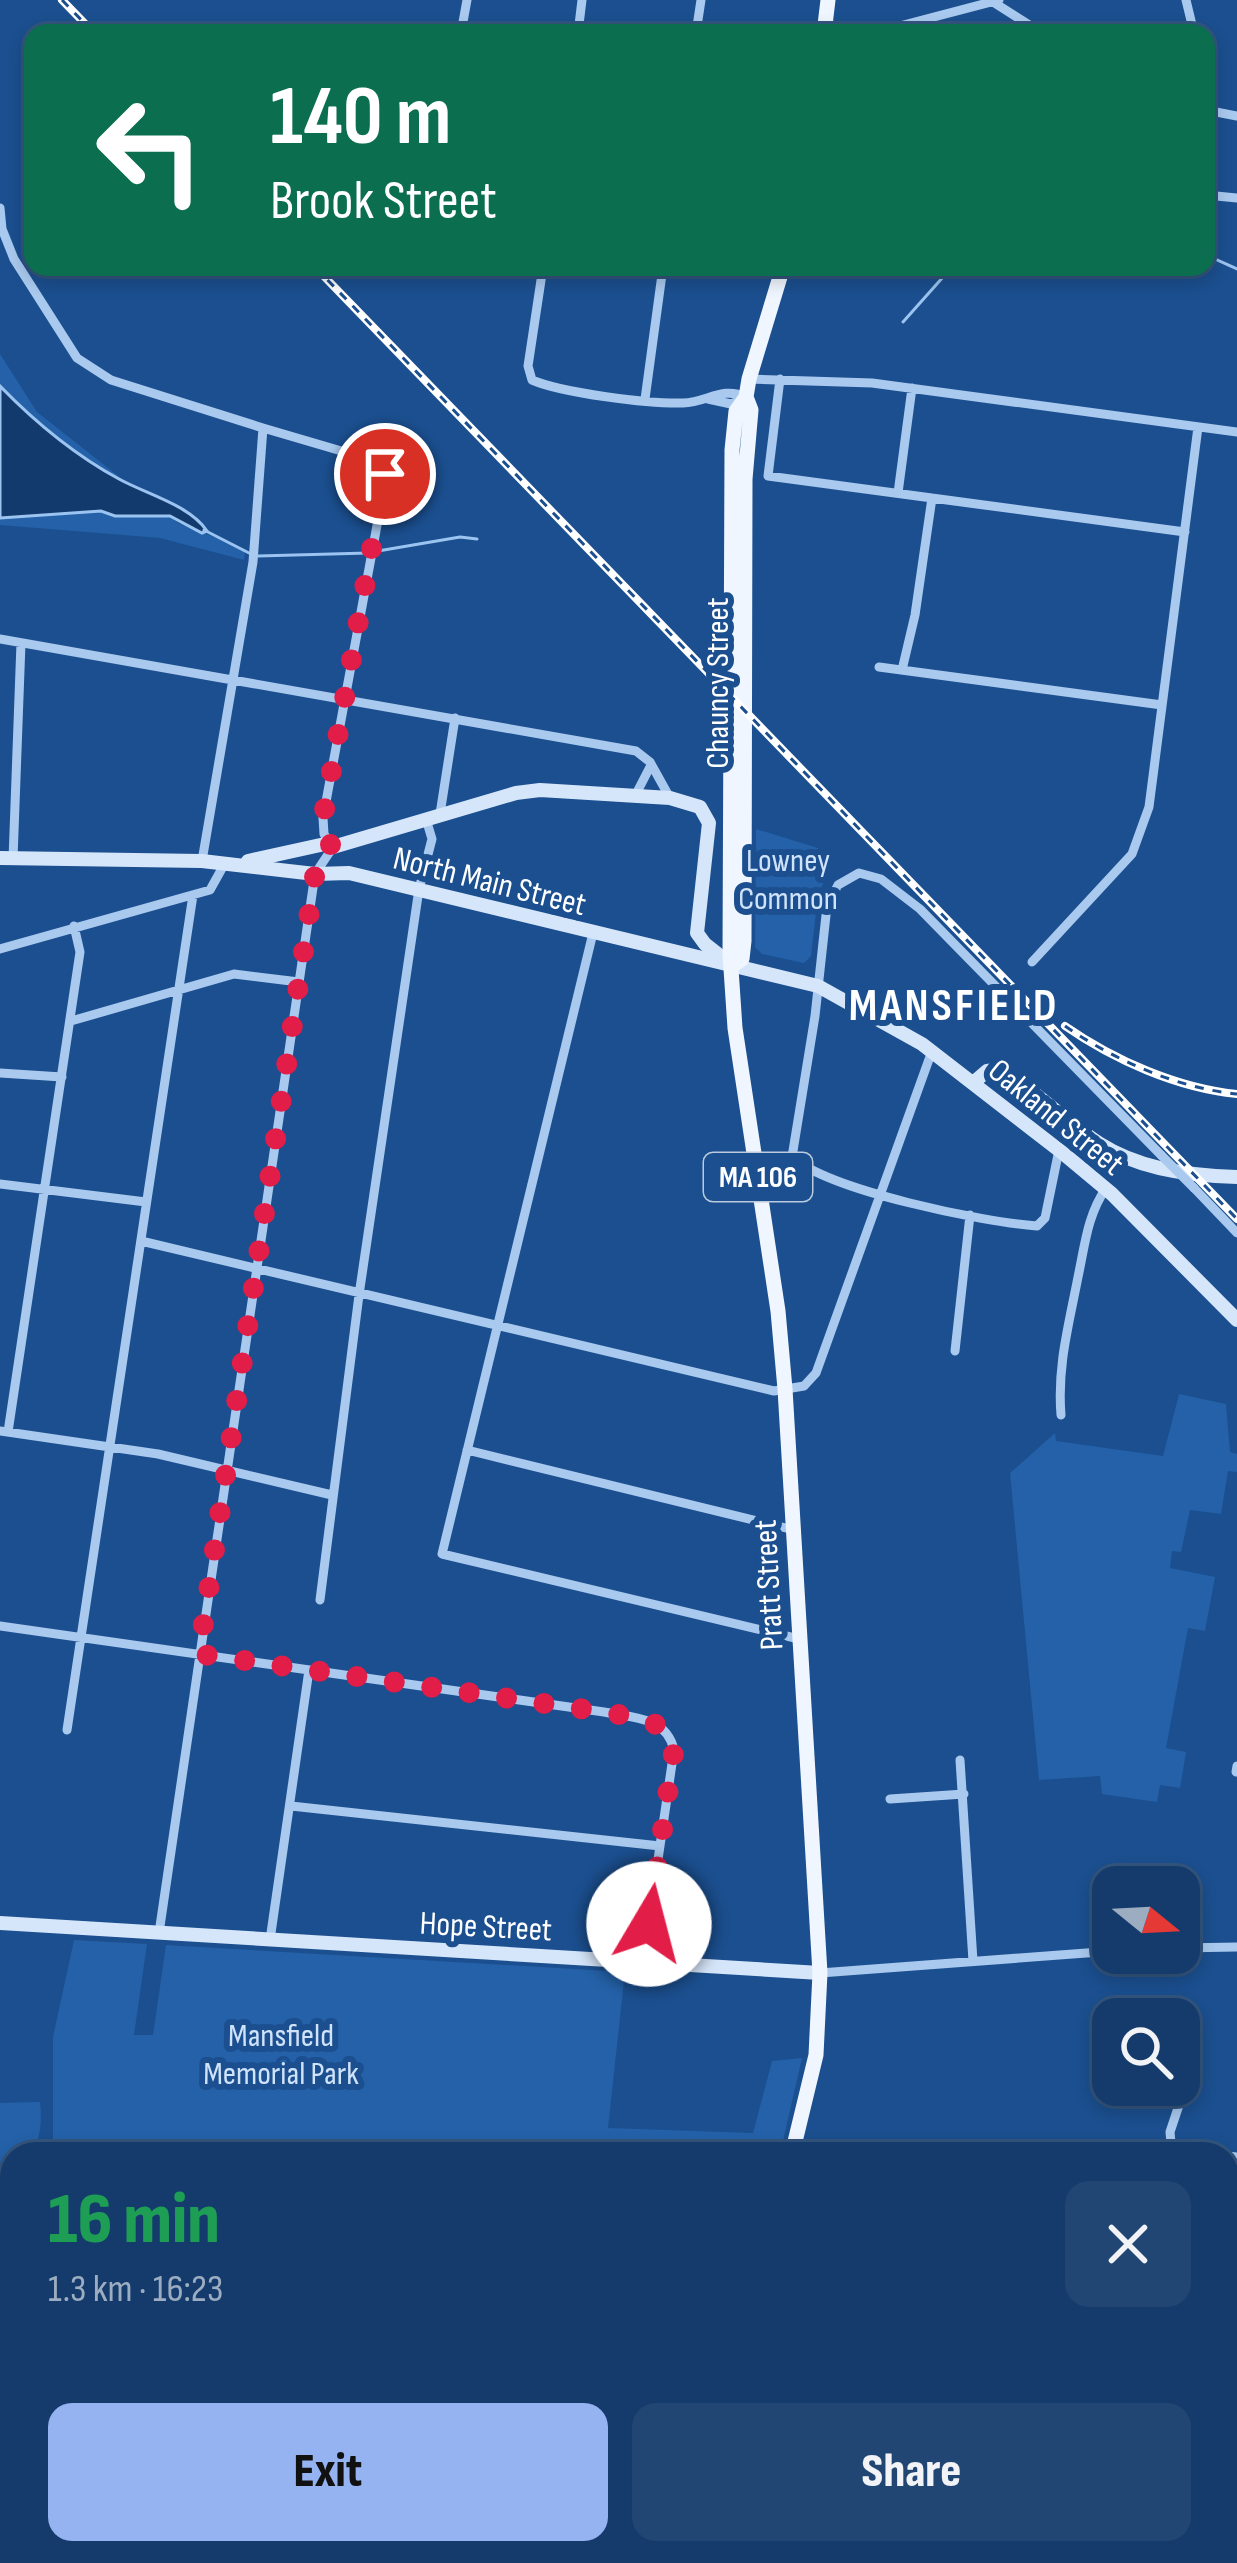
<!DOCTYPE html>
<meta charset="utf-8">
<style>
:root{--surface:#143b6b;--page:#214673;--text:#f1f3f6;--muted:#9dadc1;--line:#33557e;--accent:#95b2f1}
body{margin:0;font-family:"Sofia Sans Condensed",sans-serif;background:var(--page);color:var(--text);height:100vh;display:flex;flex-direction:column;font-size:45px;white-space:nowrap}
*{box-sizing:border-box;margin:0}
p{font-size:39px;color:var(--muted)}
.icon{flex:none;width:66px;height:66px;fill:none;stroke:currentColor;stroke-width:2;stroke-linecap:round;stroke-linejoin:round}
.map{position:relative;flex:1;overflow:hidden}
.details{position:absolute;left:0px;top:2142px;width:1239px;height:423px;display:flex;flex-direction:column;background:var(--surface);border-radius:36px 36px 0 0;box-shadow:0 6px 18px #0003,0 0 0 3px var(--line)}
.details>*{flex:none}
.hud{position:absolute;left:24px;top:24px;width:1191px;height:252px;border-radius:24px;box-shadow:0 6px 18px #0003,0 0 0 3px var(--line);background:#0b6e4f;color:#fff;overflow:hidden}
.needle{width:78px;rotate:108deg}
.fabs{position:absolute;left:1092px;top:1866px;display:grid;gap:24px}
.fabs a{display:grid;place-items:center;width:108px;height:108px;border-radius:24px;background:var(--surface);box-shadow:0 6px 18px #0003,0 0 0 3px var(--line);font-size:60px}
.pin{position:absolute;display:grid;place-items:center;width:102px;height:102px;color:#fff;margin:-51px;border:6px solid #fff;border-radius:50%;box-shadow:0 3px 12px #0007}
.me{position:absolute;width:132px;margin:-66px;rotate:8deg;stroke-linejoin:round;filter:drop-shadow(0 0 9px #0008)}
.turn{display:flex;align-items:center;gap:42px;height:252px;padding:0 48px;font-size:54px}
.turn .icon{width:156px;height:156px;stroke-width:2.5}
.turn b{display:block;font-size:84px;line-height:102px}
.round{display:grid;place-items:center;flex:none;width:126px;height:126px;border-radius:24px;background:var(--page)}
.overview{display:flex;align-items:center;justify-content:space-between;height:204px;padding:0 48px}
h1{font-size:72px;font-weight:800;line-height:90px;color:#1e9e55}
.button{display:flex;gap:24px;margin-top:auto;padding:24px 48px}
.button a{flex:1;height:138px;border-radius:24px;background:var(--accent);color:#111;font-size:48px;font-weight:800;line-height:138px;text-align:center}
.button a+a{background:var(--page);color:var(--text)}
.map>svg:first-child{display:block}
</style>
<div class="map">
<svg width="1237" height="2563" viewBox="0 0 1237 2563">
<rect width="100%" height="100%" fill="#1b4f8f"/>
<path fill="#2461a8" d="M 0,354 L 37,412 L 178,523 L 245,549 L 244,560 L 160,538 L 0,525 Z
M 756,829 L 818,848 L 826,877 L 818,895 L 811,956 L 804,963 L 762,954 L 755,947 Z
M 1179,1394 L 1226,1404 L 1230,1452 L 1237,1454 L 1237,1472 L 1228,1471 L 1221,1514 L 1190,1510 L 1181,1552 L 1172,1551 L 1170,1568 L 1215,1577 L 1205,1631 L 1188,1628 L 1166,1748 L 1186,1752 L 1180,1788 L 1160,1785 L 1157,1802 L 1102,1794 L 1100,1776 L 1039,1780 L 1010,1473 L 1055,1433 L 1056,1441 L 1163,1456 Z
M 74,1940 L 147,1944 L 134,2035 L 153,2035 L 166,1945 L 625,1972 L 608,2128 L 753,2133 L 772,2061 L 802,2058 L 780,2154 L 53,2154 L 53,2037 Z
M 40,2102 C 42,2120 41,2137 32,2154 L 12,2154 L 12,2180 L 0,2189 L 0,2103 Z
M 12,2273 L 12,2437 L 0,2437 L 0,2274 Z
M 1051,2553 L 1227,2553 L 1226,2563 L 1045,2563 Z"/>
<path fill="#123a6d" stroke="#9cc4f0" stroke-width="3" d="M 0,386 C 35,422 75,455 119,479 C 146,494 190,505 207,531 L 202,533 L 170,516 L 115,516 L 101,511 L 0,518 Z"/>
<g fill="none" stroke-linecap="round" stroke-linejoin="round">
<path stroke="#9cc4f0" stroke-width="3" d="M 1206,255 L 1237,269
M 903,322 L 952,267
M 204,530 L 249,553
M 378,551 L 460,537 L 477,539
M 258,556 L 368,553"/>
<path stroke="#a9c9ee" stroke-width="9" d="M 1186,0 L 1194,33
M 993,2 L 1042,33
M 825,23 L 861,33
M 461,33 L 467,0
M 578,33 L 582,0
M 696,33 L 701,0
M 873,33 L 999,0
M 1206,110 L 1237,116
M 1206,195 L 1237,198
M 0,208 L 2,229 L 14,259 L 77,358 L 111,380 L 263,428 L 253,562 L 202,861
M 543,267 L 528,366 L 532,380 C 562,393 649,404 683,403 C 708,402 722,386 746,397
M 749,379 L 872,383 L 1237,432
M 780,379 L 768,476 L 1185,532
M 645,399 L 663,267
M 708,399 L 731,404 L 743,399
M 898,493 L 912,388
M 0,639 L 636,751 L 650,762 L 670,798
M 879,667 L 1162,705
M 902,670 L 915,615 L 932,498
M 635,796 L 651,765
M 440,814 L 455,718
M 13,859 L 21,643
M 593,933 L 442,1554 L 799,1639
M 0,949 L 210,890 L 225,863
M 1032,962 L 1132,854 L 1149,807 L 1198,427
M 71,1021 L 234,974 L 299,982
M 0,1073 L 62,1077
M 1059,1150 L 1045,1218 L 1037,1226 C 983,1222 831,1191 792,1157 L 815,1016 L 827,906 L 838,885 L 859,873 L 881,879 L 920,909 L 1161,1155
M 0,1184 L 146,1202
M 1194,1188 L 1237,1233
M 141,1241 L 774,1391 L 804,1386 L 816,1373 L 932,1051
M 955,1351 L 970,1215
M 1061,1415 C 1057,1366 1069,1324 1078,1277 C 1085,1245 1087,1216 1106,1188
M 0,1431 L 158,1454 L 332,1495
M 8,1432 L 80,952 L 74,926
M 467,1450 L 794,1530
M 320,1600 L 359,1295 L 419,889 L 432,839 L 426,819
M 0,1626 L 604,1712 C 634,1718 667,1717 674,1750 L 643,1962
M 67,1730 L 193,895
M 960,1760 L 973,1961
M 1236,1772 L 1237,1766
M 890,1799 L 964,1794
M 291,1806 L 660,1846
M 159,1933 L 315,874 L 333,847 L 324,834 L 323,818 L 385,482 L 383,466 L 372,460 L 263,428
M 270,1940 L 309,1670
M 1179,1948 L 1237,1947
M 820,1973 L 1113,1951
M 1174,2148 L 1216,2154
M 1172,2154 L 1170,2132 L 1186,2084
M 1227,2156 L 1237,2157
M 1227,2370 L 1237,2369
M 1227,2418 L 1237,2432
M 869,2563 L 870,2553"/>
<path stroke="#d6e6fa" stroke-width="14" d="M 0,858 L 202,861 L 315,874 L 349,873 L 818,986 L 922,1044 L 1064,1154 L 1112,1194 L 1237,1320
M 248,861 L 325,844 L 333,847 L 516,793 L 540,790 L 670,798 L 700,807 L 709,823 L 697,933 L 705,944 L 724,959
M 973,1083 L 987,1071 L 1001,1069 C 1036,1091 1065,1122 1100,1144 C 1139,1169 1191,1176 1237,1177
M 0,1923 L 820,1973"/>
<path stroke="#f0f6ff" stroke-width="15" d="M 824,33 L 828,0
M 746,397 L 736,411 L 732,450 L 730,954 L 735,1028 L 778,1311 L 785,1389 L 820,1973 L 816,2055 L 792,2154
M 733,965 L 742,959 L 744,941 L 745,479 L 751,410 L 746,397 L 749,379 L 783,267
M 617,2563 L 624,2553"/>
<g stroke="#fff" stroke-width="8">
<path id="rail" d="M 62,0 L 94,33
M 315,267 L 1237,1219
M 1065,1026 C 1114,1060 1177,1088 1237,1094"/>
</g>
<use href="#rail" stroke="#1b4f8f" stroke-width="3" stroke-dasharray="9" stroke-linecap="butt"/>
<path stroke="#a9c9ee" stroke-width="9" d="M 1161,1155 L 1194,1188"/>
</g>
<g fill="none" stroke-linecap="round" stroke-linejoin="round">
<path stroke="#e11d48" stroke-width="21" stroke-dasharray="0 37.8" d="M 385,474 L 323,818 L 324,834 L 332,847 L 315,874 L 199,1654 L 604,1712 C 634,1718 667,1717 674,1750 L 649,1924"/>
</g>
<g text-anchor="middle" stroke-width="12" stroke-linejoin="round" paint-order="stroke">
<rect fill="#1b4f8f" stroke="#bbcadd" stroke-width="3" x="704" y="1153" width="108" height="48" rx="9"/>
<g font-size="30" font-weight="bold" fill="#fff">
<text x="758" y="1187">MA 106</text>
</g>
<g font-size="33" fill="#fff" stroke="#1b4f8f">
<text transform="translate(716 683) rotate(-90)" y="12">Chauncy Street</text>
<text transform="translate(490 880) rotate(14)" y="12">North Main Street</text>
<text transform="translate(1057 1116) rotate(39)" y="12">Oakland Street</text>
<text transform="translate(767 1585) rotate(-93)" y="12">Pratt Street</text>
<text transform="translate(486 1925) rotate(3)" y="12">Hope Street</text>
</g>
<g font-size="33" fill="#cfe3fa" stroke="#1b4f8f">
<text x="788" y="871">Lowney<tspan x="788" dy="38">Common</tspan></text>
<text x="281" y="2046">Mansfield<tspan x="281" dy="38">Memorial Park</tspan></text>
</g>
<g font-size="45" font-weight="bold" letter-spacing="3" fill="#fff" stroke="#1b4f8f">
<text x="954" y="1020">MANSFIELD</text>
</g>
</g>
</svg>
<div class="fabs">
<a><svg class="needle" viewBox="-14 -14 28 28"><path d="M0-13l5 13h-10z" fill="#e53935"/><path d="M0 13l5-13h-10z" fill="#9dadc1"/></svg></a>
<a><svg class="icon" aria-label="search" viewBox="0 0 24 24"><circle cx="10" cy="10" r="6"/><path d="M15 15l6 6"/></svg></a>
</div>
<div class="pin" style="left:385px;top:474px;background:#d93025"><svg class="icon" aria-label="arrive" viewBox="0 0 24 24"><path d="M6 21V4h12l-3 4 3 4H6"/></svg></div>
<svg class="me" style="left:649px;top:1924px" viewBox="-20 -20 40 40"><circle r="19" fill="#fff"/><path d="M0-13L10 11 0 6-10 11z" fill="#e11d48"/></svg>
<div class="hud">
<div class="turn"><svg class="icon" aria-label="left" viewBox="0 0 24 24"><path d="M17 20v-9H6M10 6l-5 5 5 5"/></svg><div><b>140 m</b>Brook Street</div></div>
</div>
<section class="details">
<div class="overview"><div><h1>16 min</h1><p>1.3 km · 16:23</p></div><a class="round"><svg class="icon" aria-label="close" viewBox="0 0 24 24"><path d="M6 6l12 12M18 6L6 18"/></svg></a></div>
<div class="button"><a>Exit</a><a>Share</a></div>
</section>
</div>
